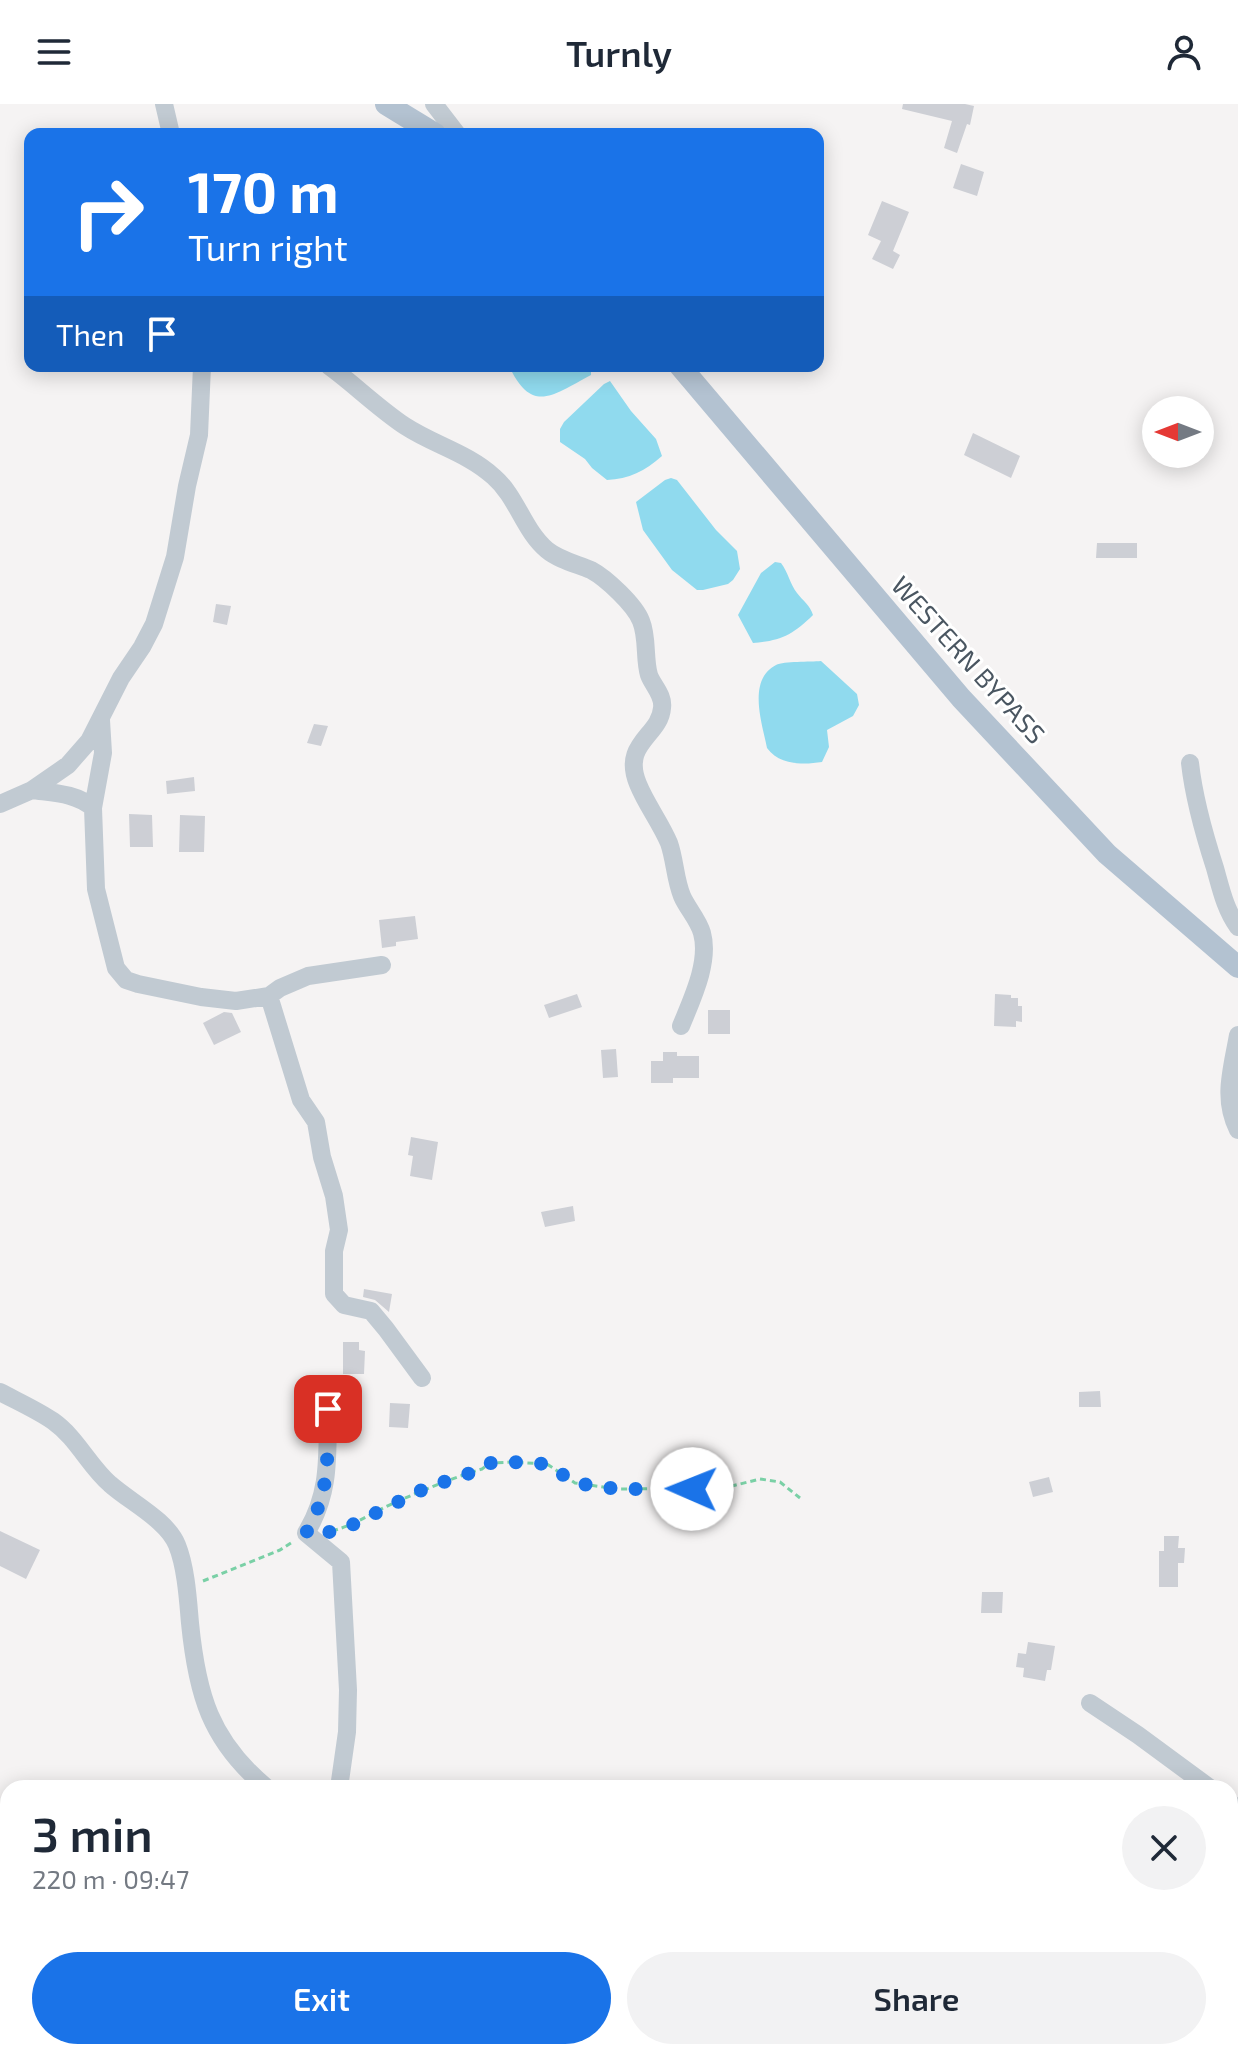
<!DOCTYPE html>
<meta charset="utf-8">
<style>
:root{--surface:#fff;--page:#f2f2f3;--text:#1f2937;--muted:#747a83;--accent:#1a73e8}
body{margin:0;font-family:"Exo 2",sans-serif;background:var(--page);color:var(--text);height:100vh;display:flex;flex-direction:column;font-size:30px;white-space:nowrap}
*{box-sizing:border-box;margin:0}
p{font-size:26px;color:var(--muted)}
.icon{flex:none;width:44px;height:44px;fill:none;stroke:currentColor;stroke-width:2;stroke-linecap:round;stroke-linejoin:round}
.map{position:relative;flex:1;overflow:hidden}
.side{position:absolute;left:0px;top:1676px;width:1238px;height:280px;display:flex;flex-direction:column;background:var(--surface);border-radius:24px 24px 0 0;box-shadow:0 4px 20px #0003}
.side>*{flex:none}
.top-card{position:absolute;left:24px;top:24px;width:800px;height:244px;border-radius:16px;box-shadow:0 4px 20px #0003;background:#1a73e8;color:#fff;overflow:hidden}
.needle{width:52px;rotate:270deg}
.fabs{position:absolute;left:1142px;top:292px;display:grid;gap:16px}
.fabs a{display:grid;place-items:center;width:72px;height:72px;border-radius:50%;background:var(--surface);box-shadow:0 4px 20px #0003;font-size:40px}
.pin{position:absolute;display:grid;place-items:center;width:68px;height:68px;color:#fff;margin:-34px;border-radius:16px;box-shadow:0 4px 12px #0006}
.me{position:absolute;width:88px;margin:-44px;rotate:271deg;stroke-linejoin:round;filter:drop-shadow(0 0 6px #0008)}
.turn{display:flex;align-items:center;gap:28px;height:168px;padding:0 32px;font-size:36px}
.turn .icon{width:104px;height:104px;stroke-width:2.5}
.turn b{display:block;font-size:56px;line-height:68px}
.then{display:flex;align-items:center;height:76px;padding:0 32px;background:#0003;gap:16px;font-size:30px}
.round{display:grid;place-items:center;flex:none;width:84px;height:84px;border-radius:42px;background:var(--page)}
.headline{display:flex;align-items:center;justify-content:space-between;height:136px;padding:0 32px}
h1{font-size:48px;font-weight:600;line-height:60px}
.primary-button{display:flex;gap:16px;margin-top:auto;padding:16px 32px}
.primary-button a{flex:1;height:92px;border-radius:48px;background:var(--accent);color:#fff;font-size:32px;font-weight:600;line-height:92px;text-align:center}
.primary-button a+a{background:var(--page);color:var(--text)}
header{display:flex;justify-content:space-between;align-items:center;height:104px;padding:0 32px;background:var(--surface);font-size:36px;font-weight:600}
.map>svg:first-child{display:block}
</style>
<header><svg class="icon" aria-label="menu" viewBox="0 0 24 24"><path d="M4 6h16M4 12h16M4 18h16"/></svg>Turnly<svg class="icon" aria-label="person" viewBox="0 0 24 24"><circle cx="12" cy="8" r="4"/><path d="M4 21q1-7 8-7t8 7"/></svg></header>
<div class="map">
<svg width="1238" height="1956" viewBox="0 0 1238 1956">
<rect width="100%" height="100%" fill="#f5f3f3"/>
<path fill="#90daee" d="M 509,262 L 591,262 L 591,271 C 553,291 532,311 509,262 Z
M 610,277 L 631,307 L 656,335 L 662,352 C 645,367 629,375 607,376 L 592,364 L 585,355 L 560,338 L 560,325 L 564,318 L 604,280 Z
M 671,374 L 677,376 L 716,426 L 737,447 L 740,465 L 733,476 L 728,480 L 703,486 L 697,486 L 672,466 L 643,426 L 636,398 L 665,376 Z
M 775,458 L 781,459 C 788,468 790,480 797,489 C 803,497 810,501 813,511 C 793,531 780,537 753,539 L 738,511 L 761,469 Z
M 821,557 L 857,590 L 859,601 L 853,612 L 827,626 L 829,643 L 822,658 C 803,661 779,661 767,644 C 762,619 747,576 776,561 C 784,557 810,558 821,557 Z"/>
<path fill="#cdcfd5" d="M 903,0 L 965,0 L 974,2 L 970,21 L 967,20 L 957,49 L 944,44 L 952,17 L 902,5 Z
M 961,60 L 984,68 L 977,92 L 953,84 Z
M 882,97 L 909,108 L 893,147 L 900,151 L 893,165 L 872,155 L 881,137 L 868,131 Z
M 973,329 L 1020,352 L 1011,374 L 964,351 Z
M 1097,439 L 1137,439 L 1137,454 L 1096,454 Z
M 216,500 L 231,502 L 227,521 L 213,518 Z
M 314,620 L 328,622 L 321,642 L 307,639 Z
M 194,673 L 195,687 L 167,690 L 166,677 Z
M 129,710 L 152,711 L 153,743 L 130,743 Z
M 180,711 L 205,712 L 204,748 L 179,748 Z
M 415,812 L 418,835 L 396,838 L 396,842 L 382,844 L 379,816 Z
M 577,890 L 582,903 L 549,914 L 544,901 Z
M 995,890 L 1011,891 L 1011,894 L 1018,894 L 1018,902 L 1022,902 L 1022,918 L 1016,917 L 1016,923 L 994,922 Z
M 708,906 L 730,906 L 730,930 L 708,930 Z
M 224,908 L 232,909 L 241,928 L 214,941 L 203,919 Z
M 616,945 L 618,973 L 603,974 L 601,946 Z
M 663,948 L 677,948 L 677,952 L 699,952 L 699,974 L 673,974 L 673,979 L 651,979 L 651,957 L 663,957 Z
M 411,1033 L 438,1038 L 432,1076 L 410,1072 L 413,1052 L 408,1051 Z
M 573,1102 L 575,1117 L 545,1123 L 541,1108 Z
M 364,1185 L 392,1190 L 389,1208 L 375,1196 L 363,1193 Z
M 343,1238 L 359,1238 L 359,1246 L 365,1247 L 364,1270 L 343,1270 Z
M 1100,1287 L 1101,1303 L 1079,1303 L 1079,1288 Z
M 390,1299 L 410,1300 L 408,1324 L 389,1323 Z
M 1049,1373 L 1053,1388 L 1033,1393 L 1029,1378 Z
M 0,1427 L 40,1446 L 26,1475 L 0,1462 Z
M 1164,1432 L 1179,1432 L 1178,1444 L 1185,1444 L 1184,1459 L 1178,1459 L 1178,1483 L 1159,1483 L 1159,1447 L 1164,1447 Z
M 982,1488 L 1003,1488 L 1002,1509 L 981,1509 Z
M 1028,1538 L 1055,1542 L 1051,1566 L 1047,1566 L 1045,1577 L 1023,1573 L 1024,1564 L 1016,1563 L 1018,1549 L 1026,1550 Z"/>
<g fill="none" stroke-linecap="round" stroke-linejoin="round">
<path stroke="#7ad0a6" stroke-width="3" stroke-dasharray="6 4" stroke-linecap="butt" d="M 332,1427 C 355,1421 373,1408 394,1399 C 423,1386 452,1374 482,1365 L 490,1359 L 512,1358 L 547,1360 L 575,1379 L 617,1385 L 724,1384 L 760,1375 L 780,1378 L 800,1394
M 203,1477 L 280,1446 L 294,1437
M 1230,1802 L 1238,1801"/>
<path stroke="#c1cad2" stroke-width="18" d="M 164,0 L 171,30
M 434,0 L 457,30
M 329,262 C 355,281 378,304 405,322 C 434,341 468,349 494,373 C 517,393 524,427 547,446 C 559,456 577,460 591,466 C 606,474 635,501 641,517 C 648,534 644,554 649,571 C 653,582 664,591 662,604 C 660,632 621,639 638,680 C 646,700 660,718 669,739 C 675,756 675,775 682,792 C 687,804 698,815 702,829 C 710,858 692,895 681,922
M 1190,659 C 1194,695 1204,730 1215,764 C 1221,785 1225,805 1238,823
M 32,686 C 53,689 76,689 93,704 L 96,785 L 116,864 L 126,876 L 138,880 L 201,893 L 236,897 L 269,892 L 280,884 L 308,872 L 382,861
M 0,700 L 32,686 L 68,661 L 89,637 L 121,574 L 142,543 L 154,520 L 175,453 L 187,382 L 199,331 L 202,262
M 93,704 L 103,649 L 101,616
M 269,892 L 301,996 L 316,1018 L 322,1053 L 334,1092 L 339,1126 L 334,1147 L 334,1190 L 344,1201 L 371,1207 L 386,1225 L 422,1274
M 1238,931 C 1232,966 1222,994 1238,1026
M 0,1288 C 17,1297 37,1306 53,1317 C 77,1334 89,1362 110,1380 C 130,1398 167,1416 177,1441 C 186,1463 188,1496 190,1519 C 197,1590 210,1637 267,1684
M 328,1305 C 327,1351 331,1388 306,1429 L 341,1458 L 348,1586 L 347,1628 L 339,1684
M 1090,1599 L 1138,1631 L 1210,1684
M 1230,1699 L 1238,1705
M 469,1948 L 472,1956"/>
<path stroke="#b3c2d1" stroke-width="22" d="M 386,0 L 435,30
M 680,262 L 961,594 L 1107,750 L 1238,863"/>
</g>
<g fill="none" stroke-linecap="round" stroke-linejoin="round">
<path stroke="#1a73e8" stroke-width="14" stroke-dasharray="0 25.2" d="M 328,1305 C 327,1352 331,1387 306,1429 L 329,1428 L 346,1424 L 426,1384 L 482,1365 L 490,1359 L 512,1358 L 547,1360 L 575,1379 L 617,1385 L 692,1385"/>
</g>
<g text-anchor="middle" stroke-width="6" stroke-linejoin="round" paint-order="stroke">
<g font-size="26" fill="#4a5661" stroke="#fff">
<text transform="translate(968 556) rotate(48)" y="9">WESTERN BYPASS</text>
</g>
</g>
</svg>
<div class="fabs">
<a><svg class="needle" viewBox="-14 -14 28 28"><path d="M0-13l5 13h-10z" fill="#e53935"/><path d="M0 13l5-13h-10z" fill="#747a83"/></svg></a>
</div>
<div class="pin" style="left:328px;top:1305px;background:#d93025"><svg class="icon" aria-label="arrive" viewBox="0 0 24 24"><path d="M6 21V4h12l-3 4 3 4H6"/></svg></div>
<svg class="me" style="left:692px;top:1385px" viewBox="-20 -20 40 40"><circle r="19" fill="#fff"/><path d="M0-13L10 11 0 6-10 11z" fill="#1a73e8"/></svg>
<div class="top-card">
<div class="turn"><svg class="icon" aria-label="right" viewBox="0 0 24 24"><path d="M7 20v-9h11M14 6l5 5-5 5"/></svg><div><b>170 m</b>Turn right</div></div>
<div class="then">Then<svg class="icon" aria-label="arrive" viewBox="0 0 24 24"><path d="M6 21V4h12l-3 4 3 4H6"/></svg></div>
</div>
<section class="side">
<div class="headline"><div><h1>3 min</h1><p>220 m · 09:47</p></div><a class="round"><svg class="icon" aria-label="close" viewBox="0 0 24 24"><path d="M6 6l12 12M18 6L6 18"/></svg></a></div>
<div class="primary-button"><a>Exit</a><a>Share</a></div>
</section>
</div>
